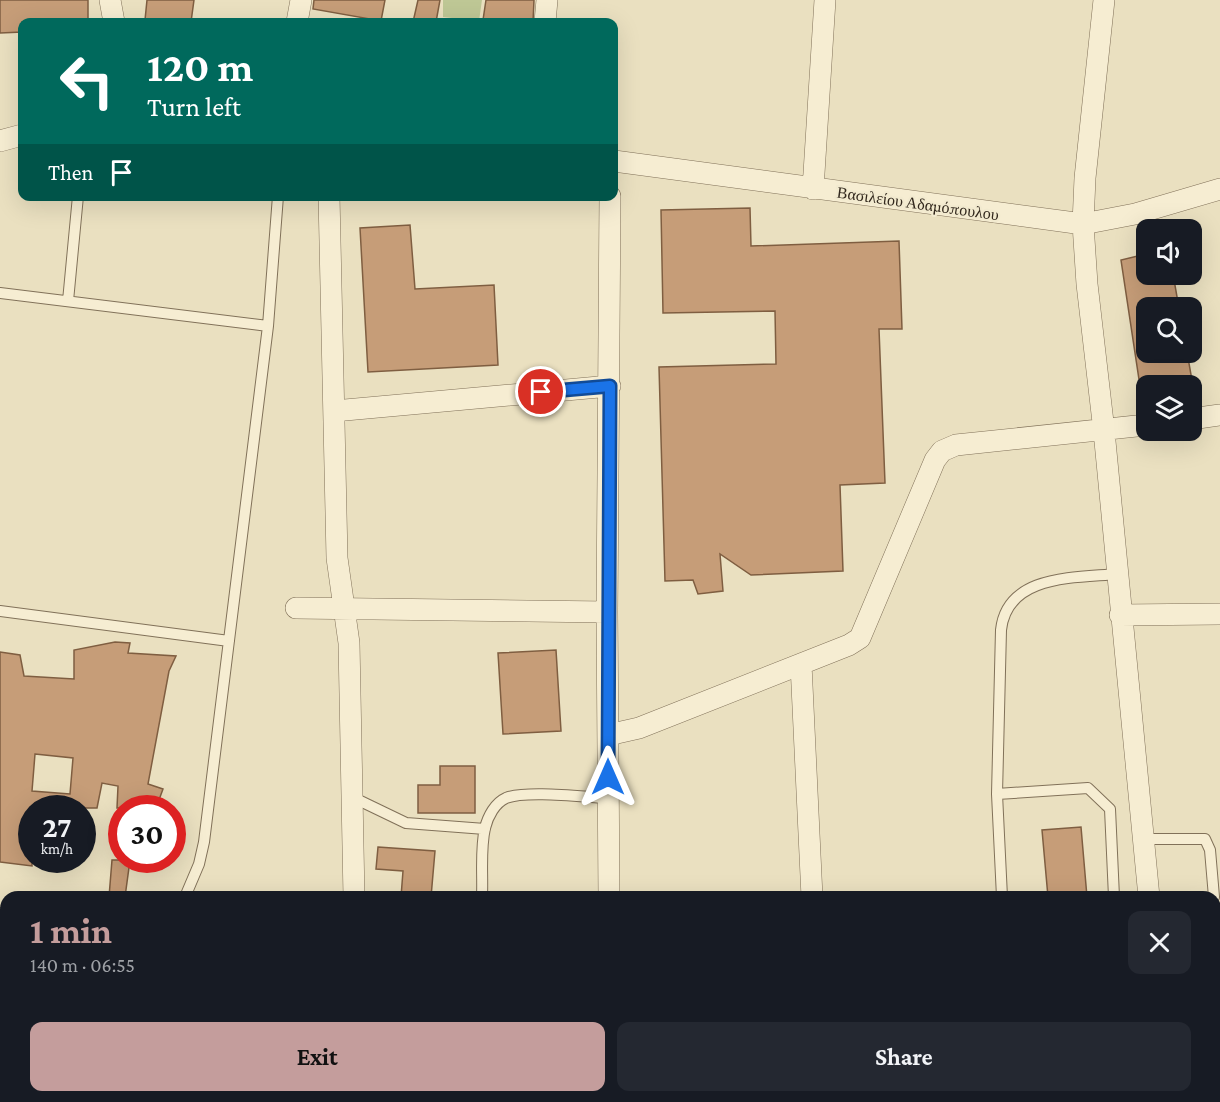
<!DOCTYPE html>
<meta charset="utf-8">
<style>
:root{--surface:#171b24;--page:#242831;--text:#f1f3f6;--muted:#9ea1a6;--accent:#c49d9c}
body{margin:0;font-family:"Crimson Pro",serif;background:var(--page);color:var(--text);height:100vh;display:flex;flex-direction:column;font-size:22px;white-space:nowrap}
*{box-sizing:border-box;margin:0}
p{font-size:20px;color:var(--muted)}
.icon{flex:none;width:33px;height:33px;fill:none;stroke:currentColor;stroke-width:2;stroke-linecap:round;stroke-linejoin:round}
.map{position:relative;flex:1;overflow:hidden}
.panel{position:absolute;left:0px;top:891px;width:1221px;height:212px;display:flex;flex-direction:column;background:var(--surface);border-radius:18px 18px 0 0;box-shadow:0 6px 24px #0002}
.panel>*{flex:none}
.hud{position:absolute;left:18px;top:18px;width:600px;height:183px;border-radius:12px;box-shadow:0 6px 24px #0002;background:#00695c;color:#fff;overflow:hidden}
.tools{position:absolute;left:1136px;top:219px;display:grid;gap:12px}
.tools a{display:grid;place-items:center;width:66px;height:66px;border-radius:12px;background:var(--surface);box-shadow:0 6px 24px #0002;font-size:30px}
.speed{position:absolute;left:18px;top:795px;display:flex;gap:12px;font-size:30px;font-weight:700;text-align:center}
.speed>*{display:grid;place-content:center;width:78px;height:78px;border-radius:50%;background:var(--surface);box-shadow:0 6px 24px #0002;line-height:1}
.speed small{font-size:15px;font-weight:400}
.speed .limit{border:9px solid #d22;background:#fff;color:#111}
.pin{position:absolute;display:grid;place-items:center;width:51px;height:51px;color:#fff;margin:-26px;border:3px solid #fff;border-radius:50%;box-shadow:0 2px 6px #0007}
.me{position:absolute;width:66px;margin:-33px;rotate:0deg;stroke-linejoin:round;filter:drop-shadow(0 0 4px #0008)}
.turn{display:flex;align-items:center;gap:21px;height:126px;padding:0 30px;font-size:27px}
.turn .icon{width:78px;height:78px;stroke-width:2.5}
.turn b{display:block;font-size:42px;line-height:51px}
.then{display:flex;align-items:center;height:57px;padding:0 30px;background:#0003;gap:12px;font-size:22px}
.round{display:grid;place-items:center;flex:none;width:63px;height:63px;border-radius:12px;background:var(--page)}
.headline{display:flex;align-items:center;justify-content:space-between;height:102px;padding:0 30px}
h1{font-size:36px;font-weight:700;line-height:45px;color:var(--accent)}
.button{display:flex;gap:12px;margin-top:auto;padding:12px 30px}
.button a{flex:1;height:69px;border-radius:12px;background:var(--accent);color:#111;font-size:24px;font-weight:700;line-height:69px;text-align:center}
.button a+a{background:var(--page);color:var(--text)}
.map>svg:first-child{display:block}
</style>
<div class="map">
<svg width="1220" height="1102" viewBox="0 0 1220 1102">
<rect width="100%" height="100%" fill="#eae0c0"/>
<path fill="#bec795" d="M 443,0 L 482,0 L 479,21 L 443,17 Z"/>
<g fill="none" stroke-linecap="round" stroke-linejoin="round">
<path stroke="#a2bcb6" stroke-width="39" d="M 0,1023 L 6,1023
M 1215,1037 L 1220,1037"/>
</g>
<path fill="#c69d78" stroke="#7f5e41" stroke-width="1.5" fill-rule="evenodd" d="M 0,0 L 88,0 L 88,22 L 22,22 L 22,32 L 0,33 Z
M 147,0 L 194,0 L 191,22 L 145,20 Z
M 314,0 L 385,0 L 381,21 L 313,9 Z
M 418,0 L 440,0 L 436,22 L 413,22 Z
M 486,0 L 534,0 L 533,22 L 483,20 Z
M 750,208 L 751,246 L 899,241 L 902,329 L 879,329 L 885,483 L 840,485 L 843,571 L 751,575 L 720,554 L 723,591 L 698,594 L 693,580 L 665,581 L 659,367 L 776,364 L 775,311 L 663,313 L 661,210 Z
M 410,225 L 415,289 L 494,285 L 498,365 L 368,372 L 360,228 Z
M 1146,254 L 1146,274 L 1173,274 L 1179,308 L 1146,308 L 1146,352 L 1187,352 L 1193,386 L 1140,386 L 1121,260 Z
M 115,642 L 130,643 L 128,653 L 176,656 L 169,671 L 148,784 L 163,789 L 156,808 L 117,808 L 118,786 L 102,783 L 97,808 L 32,808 L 32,866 L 0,862 L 0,652 L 20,655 L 24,676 L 74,679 L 74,650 ZM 35,754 L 73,758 L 70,794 L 32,791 Z
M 556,650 L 561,731 L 503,734 L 498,653 Z
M 440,766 L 475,766 L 475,813 L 418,813 L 418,785 L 440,785 Z
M 1081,827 L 1087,897 L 1048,897 L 1042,830 Z
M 378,847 L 435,851 L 431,897 L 401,897 L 403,871 L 376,869 Z
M 112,860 L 130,860 L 125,897 L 109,897 Z"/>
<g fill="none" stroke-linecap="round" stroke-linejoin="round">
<g stroke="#817159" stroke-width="12">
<path id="service" d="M 0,293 L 268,326 L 204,842 L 199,864 L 185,897
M 68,301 L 78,196
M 268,326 L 278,196
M 0,611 L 229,641
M 997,794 L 1001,630 C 1007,574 1076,578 1117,574
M 352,797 L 406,823 L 485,829
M 1143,839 L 1205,839 L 1210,850 L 1214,897
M 482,897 C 483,875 480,849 485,828 C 488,816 495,803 506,798 C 526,790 584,797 608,798
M 1002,897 L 997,794 L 1088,788 L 1110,809 L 1114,897
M 0,913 L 6,914
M 1215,914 L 1217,937 L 1220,939"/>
</g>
<g stroke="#817159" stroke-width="22">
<path id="minor" d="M 110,0 L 114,22
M 1104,0 L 1085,178 L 1083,224 L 1087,284 L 1104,431 L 1149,897
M 297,22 L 301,0
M 545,22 L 547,0
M 0,141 L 22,135
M 614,161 L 1083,224 L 1135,214 L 1220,189
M 813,189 L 825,0
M 329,196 L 337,558 L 349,643 L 354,897
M 334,411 L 610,386
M 1191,419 L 1220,415
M 296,608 L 607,612
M 1120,615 L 1220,614
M 801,664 L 812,897
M 608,735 L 639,728 L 849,645 L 860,638 L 935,460 L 942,451 L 956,445 L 1146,425
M 609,897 L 607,612 L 610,196
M 306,1102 L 306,1096"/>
</g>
<g stroke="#4f3f2d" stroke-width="34">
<path id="primary" d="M 0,964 L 6,965
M 1215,983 L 1220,983
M 0,1081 L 6,1081
M 406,1096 L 525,1102"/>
</g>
<use href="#service" stroke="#f6edd2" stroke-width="10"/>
<use href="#minor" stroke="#f6edd2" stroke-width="21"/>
<use href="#primary" stroke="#ecd799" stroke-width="33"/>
</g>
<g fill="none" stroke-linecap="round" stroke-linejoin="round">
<g stroke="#114b97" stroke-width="15">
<path id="route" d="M 541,392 L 610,386 L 608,777"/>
</g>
<use href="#route" stroke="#1a73e8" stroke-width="10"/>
</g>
<g text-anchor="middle" stroke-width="4.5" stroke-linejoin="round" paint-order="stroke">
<g font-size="16" fill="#32281d" stroke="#f2eacf">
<text transform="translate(918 203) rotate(8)" y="6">Βασιλείου Αδαμόπουλου</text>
</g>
</g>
</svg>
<div class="tools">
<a><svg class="icon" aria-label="sound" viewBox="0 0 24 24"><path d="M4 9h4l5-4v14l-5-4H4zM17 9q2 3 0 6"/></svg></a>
<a><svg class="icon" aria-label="search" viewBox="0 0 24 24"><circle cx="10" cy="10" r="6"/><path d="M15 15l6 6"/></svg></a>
<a><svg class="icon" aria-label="layers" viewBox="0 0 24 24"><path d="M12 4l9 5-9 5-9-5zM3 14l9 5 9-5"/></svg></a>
</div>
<div class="speed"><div>27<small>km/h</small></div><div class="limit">30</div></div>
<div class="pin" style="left:541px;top:392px;background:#d93025"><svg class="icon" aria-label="arrive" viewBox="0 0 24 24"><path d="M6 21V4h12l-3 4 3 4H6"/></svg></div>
<svg class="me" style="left:608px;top:777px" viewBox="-20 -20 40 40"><path d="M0-17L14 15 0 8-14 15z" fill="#1a73e8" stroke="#fff" stroke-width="4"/></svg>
<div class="hud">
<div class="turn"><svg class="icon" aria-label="left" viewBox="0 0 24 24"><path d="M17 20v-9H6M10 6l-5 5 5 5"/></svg><div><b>120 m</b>Turn left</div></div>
<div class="then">Then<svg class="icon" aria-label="arrive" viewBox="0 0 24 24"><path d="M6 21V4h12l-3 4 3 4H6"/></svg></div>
</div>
<section class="panel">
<div class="headline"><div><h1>1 min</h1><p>140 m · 06:55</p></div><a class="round"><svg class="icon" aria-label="close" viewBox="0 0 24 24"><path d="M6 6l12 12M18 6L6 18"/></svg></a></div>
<div class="button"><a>Exit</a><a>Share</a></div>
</section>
</div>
